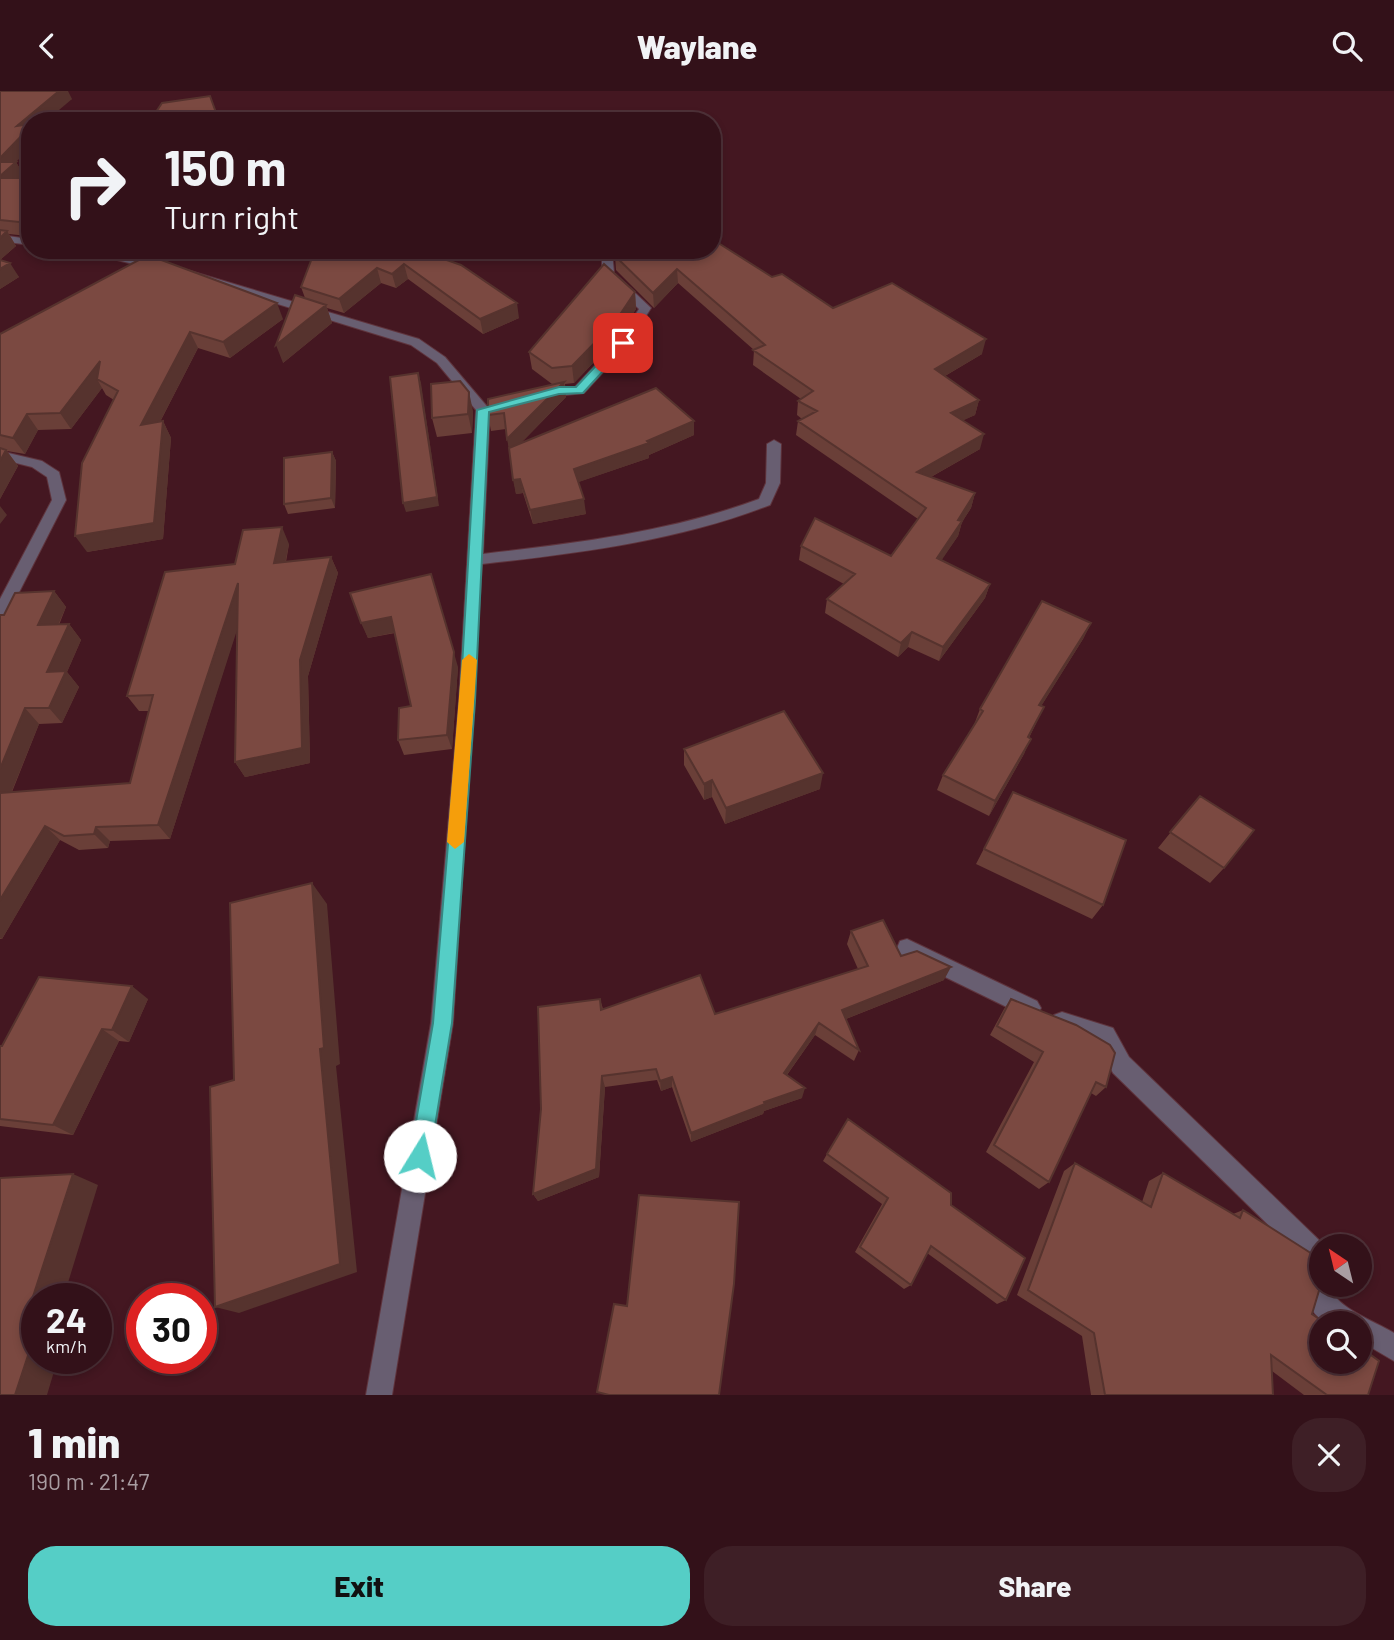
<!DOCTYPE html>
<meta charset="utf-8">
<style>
:root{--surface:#331119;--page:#3e1f26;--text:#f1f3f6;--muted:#a99da2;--line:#4e3138;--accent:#55cec6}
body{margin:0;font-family:Barlow,sans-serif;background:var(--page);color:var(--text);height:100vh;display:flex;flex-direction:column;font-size:26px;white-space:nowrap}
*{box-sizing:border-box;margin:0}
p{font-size:23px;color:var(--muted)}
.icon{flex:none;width:38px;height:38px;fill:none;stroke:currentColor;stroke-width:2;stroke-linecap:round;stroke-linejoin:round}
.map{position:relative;height:1304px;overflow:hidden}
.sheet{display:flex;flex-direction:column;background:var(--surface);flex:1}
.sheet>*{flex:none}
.top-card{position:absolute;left:21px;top:21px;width:700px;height:147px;border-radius:28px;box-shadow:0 4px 10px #0003,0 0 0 2px var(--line);background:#331119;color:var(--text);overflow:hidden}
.needle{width:46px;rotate:325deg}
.buttons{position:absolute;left:1309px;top:1143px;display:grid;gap:14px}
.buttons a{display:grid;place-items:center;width:63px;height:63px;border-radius:50%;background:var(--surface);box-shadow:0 4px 10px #0003,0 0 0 2px var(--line);font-size:35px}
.speed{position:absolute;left:21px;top:1192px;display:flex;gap:14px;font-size:35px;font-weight:700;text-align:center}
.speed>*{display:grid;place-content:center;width:91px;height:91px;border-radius:50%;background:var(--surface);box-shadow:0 4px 10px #0003,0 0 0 2px var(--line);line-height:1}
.speed small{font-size:18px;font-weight:400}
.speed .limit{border:10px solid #d22;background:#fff;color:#111}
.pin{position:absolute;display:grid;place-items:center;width:60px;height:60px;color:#fff;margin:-30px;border-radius:14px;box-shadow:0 4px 10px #0006}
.me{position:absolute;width:77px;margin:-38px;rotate:9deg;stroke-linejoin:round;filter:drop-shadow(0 0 5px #0008)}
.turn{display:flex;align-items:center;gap:24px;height:147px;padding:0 28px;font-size:32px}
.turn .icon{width:91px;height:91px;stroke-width:2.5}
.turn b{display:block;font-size:49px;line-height:60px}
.round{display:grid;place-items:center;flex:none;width:74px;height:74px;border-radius:28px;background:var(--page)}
.overview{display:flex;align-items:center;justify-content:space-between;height:119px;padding:0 28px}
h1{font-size:42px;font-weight:800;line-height:52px}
.primary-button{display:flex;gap:14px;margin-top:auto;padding:14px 28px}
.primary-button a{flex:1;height:80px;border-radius:28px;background:var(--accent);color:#111;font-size:28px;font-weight:800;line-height:80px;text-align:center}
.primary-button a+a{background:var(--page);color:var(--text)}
header{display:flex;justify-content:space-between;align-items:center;height:91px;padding:0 28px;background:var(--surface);font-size:32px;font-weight:800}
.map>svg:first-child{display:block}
</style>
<header><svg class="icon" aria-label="back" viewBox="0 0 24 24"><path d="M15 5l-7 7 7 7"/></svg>Waylane<svg class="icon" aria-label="search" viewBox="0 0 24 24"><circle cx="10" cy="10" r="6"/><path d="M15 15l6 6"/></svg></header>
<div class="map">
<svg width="1394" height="1304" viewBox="0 0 1394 1304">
<rect width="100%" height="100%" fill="#441721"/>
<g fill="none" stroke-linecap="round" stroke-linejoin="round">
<g stroke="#5f343d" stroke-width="2">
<path id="minor" d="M 0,144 L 30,148 L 30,154 L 0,150 Z
M 77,159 L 98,159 L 163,176 L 157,179 Z
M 602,159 L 612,159 L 614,182 L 651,217 L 627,255 L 584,302 L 539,307 L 539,301 L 575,296 L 618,250 L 639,218 L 602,183 Z
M 187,179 L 419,248 L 445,266 L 490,319 L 483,463 C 577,452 670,441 759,408 L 766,392 L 767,353 L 774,349 L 781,353 L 780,392 L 770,414 C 677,450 581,462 482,473 L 453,932 L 392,1304 L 366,1304 L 431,932 L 459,610 L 476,319 L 437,272 L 411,254 L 183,184 L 181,182 Z
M 0,360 L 42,370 L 59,381 L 66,409 L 8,523 L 0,529 L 0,508 L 52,409 L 47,386 L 32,376 L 0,368 Z
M 907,848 L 1037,910 L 1041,917 L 1037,924 L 1030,927 L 1023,924 L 900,864 L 897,857 L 900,850 Z
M 1062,921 L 1113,937 L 1129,966 L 1321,1151 L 1321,1194 L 1328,1194 C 1337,1218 1373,1229 1394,1242 L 1394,1270 L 1360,1250 L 1360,1232 C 1350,1232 1335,1235 1326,1231 C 1304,1222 1302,1185 1300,1165 L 1113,982 L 1098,952 L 1054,938 L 1051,931 L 1054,924 Z"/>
</g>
<use href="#minor" fill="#685e71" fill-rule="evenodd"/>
</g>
<path fill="#6a3f38" d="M 0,0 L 72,8 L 30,30 L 16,71 L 24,85 L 22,87 L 30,87 L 30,142 L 27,145 L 9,143 L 16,155 L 0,169 L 19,186 L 0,198 Z
M 315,159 L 441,159 L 441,161 L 436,165 L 519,227 L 483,243 L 408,188 L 396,197 L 381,192 L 344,222 L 327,217 L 332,232 L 283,272 L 305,207 L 301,196 Z
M 615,165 L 772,186 L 833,217 L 982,263 L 945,285 L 979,309 L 975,324 L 963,329 L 980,358 L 931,386 L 975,402 L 971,417 L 962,431 L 958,445 L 941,469 L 990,493 L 985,507 L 939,570 L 908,556 L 898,566 L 825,522 L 827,508 L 844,493 L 799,469 L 801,455 L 891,465 L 918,428 L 796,344 L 798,330 L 802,328 L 797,324 L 798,310 L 801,308 L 753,274 L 754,259 L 678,192 L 654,217 L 616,179 Z
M 635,201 L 636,218 L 616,248 L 574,292 L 565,293 L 566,306 L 522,351 L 694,344 L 649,364 L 649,367 L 578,391 L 586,423 L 533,433 L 523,402 L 516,403 L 506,338 L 491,340 L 488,324 L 552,293 L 532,278 L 529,261 Z
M 283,228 L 230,267 L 198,257 L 160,331 L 163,330 L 171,347 L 163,448 L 87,461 L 114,309 L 106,304 L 102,297 L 71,338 L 38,339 L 25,363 L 7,360 L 18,375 L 0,408 L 0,243 Z
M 473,320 L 472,342 L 437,346 L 432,327 Z
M 332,361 L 336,370 L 335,417 L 288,423 L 284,413 Z
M 289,453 L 286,471 L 331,466 L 338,482 L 308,585 L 310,672 L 245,686 L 235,671 L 237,537 L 170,748 L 110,750 L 108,757 L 79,759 L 60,749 L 2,848 L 0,848 L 0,524 L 4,524 L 54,500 L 66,516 L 59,534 L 69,533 L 81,549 L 67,581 L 79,596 L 62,632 L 39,633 L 12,701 L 130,692 L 149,620 L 139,620 L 127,605 L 235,473 Z
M 350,502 L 458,576 L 452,658 L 404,664 L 398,649 L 411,615 L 395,542 L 368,547 Z
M 1091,532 L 1083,548 L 1041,615 L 1036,632 L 1029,647 L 1024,663 L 989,725 L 937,699 L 943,684 L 974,634 L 980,618 Z
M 684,658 L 820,698 L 725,733 L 712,706 L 704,709 L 684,674 Z
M 1013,701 L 1103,814 L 1092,828 L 976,773 Z
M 1200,705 L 1224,777 L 1210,792 L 1158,757 Z
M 851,840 L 901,865 L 944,889 L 846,928 L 859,959 L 854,970 L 815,944 L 787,984 L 802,1007 L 764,1020 L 763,1023 L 691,1051 L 672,996 L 661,1000 L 657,989 L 605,996 L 599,1086 L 538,1110 L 533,1103 L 600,908 L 603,918 L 715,923 L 858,878 L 847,853 Z
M 148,908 L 129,951 L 119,950 L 73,1044 L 0,1035 L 0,955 L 2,955 Z
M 1011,908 L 1106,996 L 1096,1005 L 1091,1002 L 1049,1091 L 1039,1098 L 986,1061 L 1034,971 L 990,944 L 1004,918 Z
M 827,1063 L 951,1114 L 1006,1209 L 997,1213 L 927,1162 L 911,1194 L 904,1198 L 855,1161 L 882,1113 L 823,1070 Z
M 1075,1072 L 1142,1111 L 1149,1090 L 1163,1082 L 1233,1123 L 1243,1119 L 1368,1304 L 1304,1304 L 1272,1280 L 1273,1304 L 1091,1304 L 1082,1245 L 1017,1204 L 1064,1080 Z"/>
<path fill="#56332e" d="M 59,0 L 68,0 L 72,8 L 46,30 L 30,30 L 30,57 L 15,72 L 16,71 L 24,85 L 6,101 L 0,91 L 0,67 L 17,35 Z
M 30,121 L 30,142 L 27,145 L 19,131 Z
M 7,140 L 16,155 L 0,169 L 0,147 Z
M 422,159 L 441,159 L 441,161 L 424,174 Z
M 10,172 L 19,186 L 0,198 L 0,178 Z
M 404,173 L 408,188 L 396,197 L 392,183 Z
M 377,177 L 381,192 L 344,222 L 339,208 Z
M 677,178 L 678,192 L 654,217 L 653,202 Z
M 635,201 L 636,218 L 616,248 L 574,292 L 572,275 Z
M 277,212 L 283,228 L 230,267 L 223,251 Z
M 517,212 L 519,227 L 483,243 L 480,228 Z
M 326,214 L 332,232 L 283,272 L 276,254 Z
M 190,241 L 198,257 L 150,350 L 141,334 Z
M 986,248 L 982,263 L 931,293 L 935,278 Z
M 100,270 L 97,288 L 102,297 L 71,338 L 60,322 Z
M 418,282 L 421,292 L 439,415 L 406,421 L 403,412 Z
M 564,291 L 566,306 L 510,363 L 507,348 Z
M 469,301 L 473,320 L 472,342 L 468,323 Z
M 979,309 L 975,324 L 947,337 L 951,322 Z
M 27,323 L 38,339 L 25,363 L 13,347 Z
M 163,330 L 171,347 L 163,448 L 87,461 L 75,445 Z
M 694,330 L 694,344 L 649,364 L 649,367 L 576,392 L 574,378 L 647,350 Z
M 984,343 L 980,358 L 913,396 L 917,381 Z
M 6,359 L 18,375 L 0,408 L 0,370 Z
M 332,361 L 336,370 L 335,417 L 331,407 Z
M 520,388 L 523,402 L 516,403 L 513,389 Z
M 975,402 L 971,417 L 962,431 L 958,445 L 933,482 L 937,467 L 958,429 Z
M 584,408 L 586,423 L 533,433 L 530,419 Z
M 0,415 L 7,424 L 0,433 Z
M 282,436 L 289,453 L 282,488 L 274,472 Z
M 331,466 L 338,482 L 308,585 L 310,672 L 245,686 L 235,671 L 300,569 Z
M 238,492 L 247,508 L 170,748 L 158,734 Z
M 990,493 L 985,507 L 939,570 L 943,556 Z
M 436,499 L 458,576 L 452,658 L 447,644 Z
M 54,500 L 66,516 L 51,550 L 38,534 Z
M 391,526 L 397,541 L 368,547 L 361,532 Z
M 1091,532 L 1083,548 L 1032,630 L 1039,614 Z
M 69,533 L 81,549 L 67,581 L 79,596 L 62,632 L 49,617 L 47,581 Z
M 912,541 L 908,556 L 898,566 L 901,552 Z
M 25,617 L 39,633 L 5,717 L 0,712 L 0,678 Z
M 1031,648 L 1024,663 L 989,725 L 995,710 Z
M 823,682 L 820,698 L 725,733 L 726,717 Z
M 712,689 L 712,706 L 704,709 L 704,693 Z
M 45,735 L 60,749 L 2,848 L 0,847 L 0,809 Z
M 96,736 L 110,750 L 108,757 L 94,743 Z
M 312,792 L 327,813 L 340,973 L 336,975 L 357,1181 L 239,1222 L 215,1216 L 320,958 Z
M 951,876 L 944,889 L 838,931 L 842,919 Z
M 132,895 L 148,908 L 129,951 L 112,939 Z
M 819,932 L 815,944 L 781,992 L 784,982 Z
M 102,938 L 119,950 L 73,1044 L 53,1034 Z
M 602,985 L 605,996 L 599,1086 L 538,1110 L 533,1103 Z
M 672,986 L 672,996 L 661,1000 L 660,990 Z
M 805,997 L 802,1007 L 764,1020 L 763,1023 L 691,1051 L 691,1042 L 764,1011 Z
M 73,1083 L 98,1094 L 63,1208 L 37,1208 L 37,1226 L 27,1224 Z
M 37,1237 L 37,1267 L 58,1267 L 47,1304 L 15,1304 Z"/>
<path fill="#7b4941" stroke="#56332e" stroke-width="2" d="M 0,0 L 59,0 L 17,35 L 30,33 L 30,36 L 0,67 Z
M 210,5 L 219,30 L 150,30 L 162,12 Z
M 0,71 L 16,71 L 0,85 Z
M 0,87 L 30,87 L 30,121 L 19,131 L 0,129 Z
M 0,139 L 7,140 L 0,147 Z
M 712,148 L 772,186 L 782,183 L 833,217 L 892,192 L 986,248 L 935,278 L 979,309 L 951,322 L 984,343 L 917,381 L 975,402 L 958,429 L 962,430 L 937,467 L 990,493 L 943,556 L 912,541 L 901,552 L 827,508 L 855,483 L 801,455 L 815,427 L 891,465 L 926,417 L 798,330 L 817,320 L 798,310 L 813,300 L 753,259 L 765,254 L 677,178 L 653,202 L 615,165 L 624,159 L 712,159 Z
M 315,159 L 422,159 L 421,160 L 461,174 L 517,212 L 480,228 L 404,173 L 392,183 L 377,177 L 339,208 L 301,196 Z
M 148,164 L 277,212 L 223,251 L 190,241 L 141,334 L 163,330 L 154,432 L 75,445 L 82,372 L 118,300 L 97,288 L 100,270 L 60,322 L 27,323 L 13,347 L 0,344 L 0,243 Z
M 0,169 L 10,172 L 0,178 Z
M 604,173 L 635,201 L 615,231 L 572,275 L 552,277 L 529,261 Z
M 295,204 L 326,214 L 276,254 Z
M 418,282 L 437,406 L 403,412 L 390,286 Z
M 460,290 L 469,301 L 468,323 L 432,327 L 431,293 Z
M 564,291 L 507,348 L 504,322 L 488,324 L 488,308 Z
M 656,297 L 694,330 L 647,350 L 649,352 L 574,378 L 584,408 L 530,419 L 520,388 L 513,389 L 509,357 Z
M 0,357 L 6,359 L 0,370 Z
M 332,361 L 331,407 L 284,413 L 284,367 Z
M 282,436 L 274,472 L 331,466 L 300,569 L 302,657 L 235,671 L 238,492 L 158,734 L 96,736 L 94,743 L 64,745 L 45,735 L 0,809 L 0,702 L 130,692 L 153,604 L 127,605 L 165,481 L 235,473 L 243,439 Z
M 431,483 L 454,561 L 447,644 L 398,649 L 399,617 L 411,615 L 391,526 L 361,532 L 350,502 Z
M 54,500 L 38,534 L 69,533 L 47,581 L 66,580 L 49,617 L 25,617 L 0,678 L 0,524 L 4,524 L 15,502 Z
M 1042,510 L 1091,532 L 1039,614 L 1044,616 L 1028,646 L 1031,648 L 995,710 L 943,684 L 983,620 L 980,618 Z
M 784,620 L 823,682 L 726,717 L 712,689 L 704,693 L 684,658 Z
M 1013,701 L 1126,749 L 1103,814 L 984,758 Z
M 1200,705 L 1254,739 L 1224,777 L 1170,741 Z
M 312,792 L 324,957 L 320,958 L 340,1173 L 215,1216 L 210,996 L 234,989 L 230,812 Z
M 883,829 L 901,865 L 917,860 L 951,876 L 842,919 L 859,959 L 819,932 L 784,982 L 805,997 L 764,1011 L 765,1013 L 691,1042 L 672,986 L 660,990 L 656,978 L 602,985 L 596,1078 L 533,1103 L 541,1018 L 538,916 L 600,908 L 601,919 L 700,884 L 715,923 L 868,875 L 851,840 Z
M 39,886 L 132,895 L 112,939 L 102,938 L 53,1034 L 0,1028 L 0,955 L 2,955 Z
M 1011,908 L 1076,934 L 1110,954 L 1115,962 L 1106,996 L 1096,991 L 1049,1091 L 994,1054 L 1043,961 L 997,935 Z
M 848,1028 L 951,1102 L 951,1114 L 1025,1167 L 1006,1209 L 931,1155 L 911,1194 L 860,1156 L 888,1107 L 827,1063 Z
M 1075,1072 L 1151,1116 L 1163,1082 L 1240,1127 L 1243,1119 L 1317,1166 L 1321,1193 L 1312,1223 L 1325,1232 L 1321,1232 L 1321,1270 L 1360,1270 L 1360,1256 L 1379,1270 L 1368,1304 L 1327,1304 L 1271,1264 L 1273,1304 L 1105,1304 L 1094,1242 L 1028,1199 Z
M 73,1083 L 27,1224 L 37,1224 L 37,1237 L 15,1304 L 0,1304 L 0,1087 Z
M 639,1104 L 739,1111 L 734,1193 L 719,1304 L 609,1304 L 597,1301 L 614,1213 L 627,1215 Z"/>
<path fill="#55cec6" stroke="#378681" stroke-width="2" d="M 619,250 L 629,252 L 583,302 L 559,303 L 489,321 L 475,610 L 452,932 L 430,1065 L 427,1072 L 420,1075 L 413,1072 L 410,1065 L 433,932 L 460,610 L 477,319 L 559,296 L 576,296 Z"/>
<path fill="#f59e0b" d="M 469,563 L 477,569 L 464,751 L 455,758 L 447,751 L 462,569 Z"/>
</svg>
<div class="buttons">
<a><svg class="needle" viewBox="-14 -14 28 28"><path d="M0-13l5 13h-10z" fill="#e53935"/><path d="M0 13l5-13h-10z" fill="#a99da2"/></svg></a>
<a><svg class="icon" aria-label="search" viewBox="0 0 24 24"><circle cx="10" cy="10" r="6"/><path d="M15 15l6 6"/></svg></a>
</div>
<div class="speed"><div>24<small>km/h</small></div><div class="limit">30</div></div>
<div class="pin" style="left:623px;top:252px;background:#d93025"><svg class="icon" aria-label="arrive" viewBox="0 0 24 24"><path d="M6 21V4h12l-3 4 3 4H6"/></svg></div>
<svg class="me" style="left:420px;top:1065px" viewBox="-20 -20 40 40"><circle r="19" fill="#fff"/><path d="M0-13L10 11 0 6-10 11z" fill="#55cec6"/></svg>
<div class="top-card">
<div class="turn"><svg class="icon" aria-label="right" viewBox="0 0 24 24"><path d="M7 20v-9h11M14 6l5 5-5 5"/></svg><div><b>150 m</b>Turn right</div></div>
</div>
</div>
<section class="sheet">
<div class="overview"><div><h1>1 min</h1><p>190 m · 21:47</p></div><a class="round"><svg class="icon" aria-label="close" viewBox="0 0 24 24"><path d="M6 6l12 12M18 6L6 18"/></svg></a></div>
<div class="primary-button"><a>Exit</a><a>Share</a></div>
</section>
